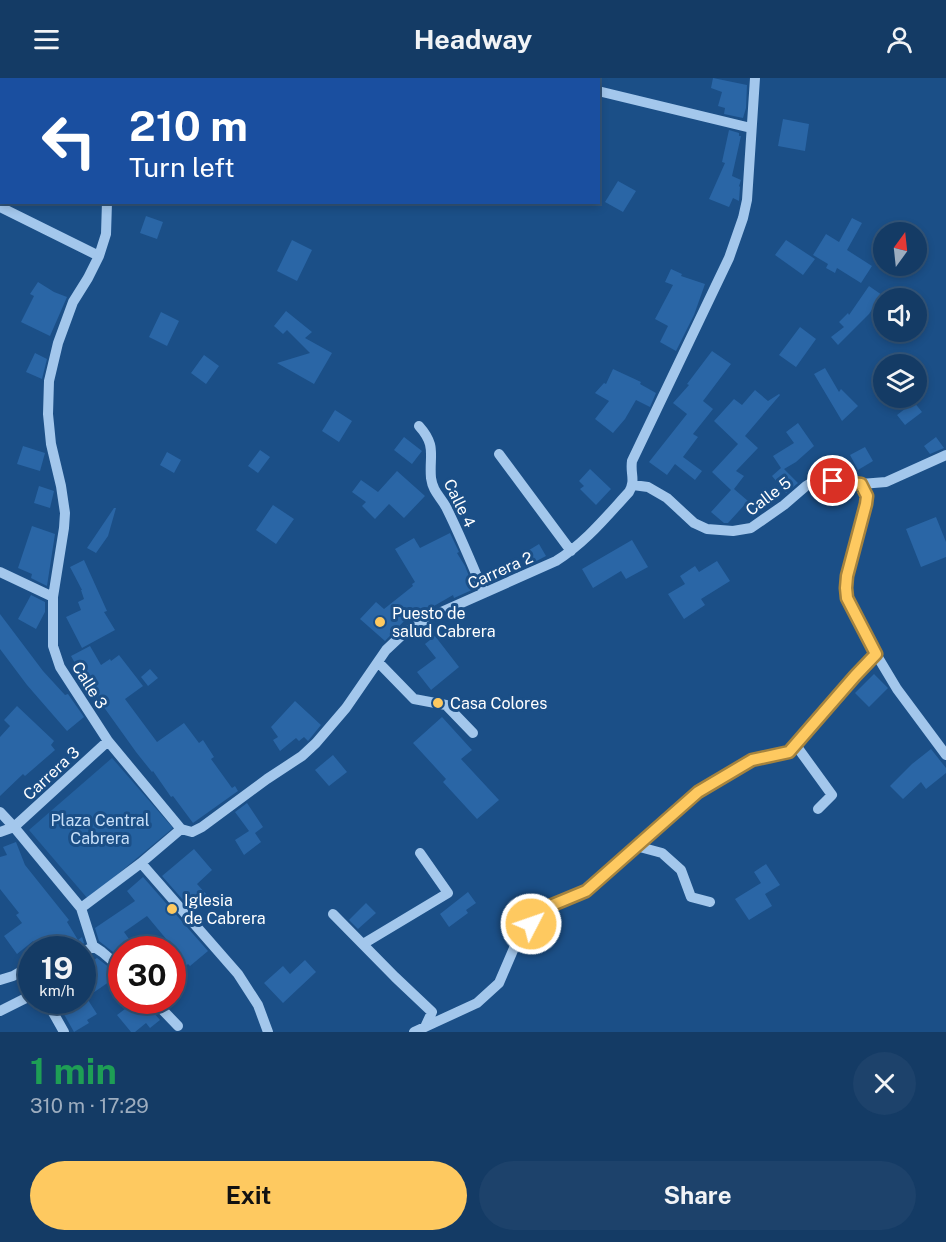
<!DOCTYPE html>
<meta charset="utf-8">
<style>
:root{--surface:#143b65;--page:#1d426b;--text:#f1f3f6;--muted:#9dadbf;--line:#335579;--accent:#fec960}
body{margin:0;font-family:"Public Sans",sans-serif;background:var(--page);color:var(--text);height:100vh;display:flex;flex-direction:column;font-size:22px;white-space:nowrap}
*{box-sizing:border-box;margin:0}
p{font-size:20px;color:var(--muted)}
.icon{flex:none;width:33px;height:33px;fill:none;stroke:currentColor;stroke-width:2;stroke-linecap:round;stroke-linejoin:round}
.map{position:relative;height:954px;overflow:hidden}
.drawer{display:flex;flex-direction:column;background:var(--surface);flex:1}
.drawer>*{flex:none}
.hud{position:absolute;left:0px;top:0px;width:600px;height:126px;box-shadow:0 3px 9px #0003,0 0 0 2px var(--line);background:#1a4fa0;color:#fff;overflow:hidden}
.needle{width:39px;rotate:15deg}
.fabs{position:absolute;left:873px;top:144px;display:grid;gap:12px}
.fabs a{display:grid;place-items:center;width:54px;height:54px;border-radius:50%;background:var(--surface);box-shadow:0 3px 9px #0003,0 0 0 2px var(--line);font-size:30px}
.speed{position:absolute;left:18px;top:858px;display:flex;gap:12px;font-size:30px;font-weight:700;text-align:center}
.speed>*{display:grid;place-content:center;width:78px;height:78px;border-radius:50%;background:var(--surface);box-shadow:0 3px 9px #0003,0 0 0 2px var(--line);line-height:1}
.speed small{font-size:15px;font-weight:400}
.speed .limit{border:9px solid #d22;background:#fff;color:#111}
.pin{position:absolute;display:grid;place-items:center;width:51px;height:51px;color:#fff;margin:-26px;border:3px solid #fff;border-radius:50%;box-shadow:0 2px 6px #0007}
.me{position:absolute;width:66px;margin:-33px;rotate:49deg;stroke-linejoin:round;filter:drop-shadow(0 0 4px #0008)}
.turn{display:flex;align-items:center;gap:21px;height:126px;padding:0 30px;font-size:27px}
.turn .icon{width:78px;height:78px;stroke-width:2.5}
.turn b{display:block;font-size:42px;line-height:51px}
.round{display:grid;place-items:center;flex:none;width:63px;height:63px;border-radius:32px;background:var(--page)}
.overview{display:flex;align-items:center;justify-content:space-between;height:102px;padding:0 30px}
h1{font-size:36px;font-weight:700;line-height:45px;color:#1e9e55}
.button{display:flex;gap:12px;margin-top:auto;padding:12px 30px}
.button a{flex:1;height:69px;border-radius:36px;background:var(--accent);color:#111;font-size:24px;font-weight:700;line-height:69px;text-align:center}
.button a+a{background:var(--page);color:var(--text)}
header{display:flex;justify-content:space-between;align-items:center;height:78px;padding:0 30px;background:var(--surface);font-size:27px;font-weight:700}
.map>svg:first-child{display:block}
</style>
<header><svg class="icon" aria-label="menu" viewBox="0 0 24 24"><path d="M4 6h16M4 12h16M4 18h16"/></svg>Headway<svg class="icon" aria-label="person" viewBox="0 0 24 24"><circle cx="12" cy="8" r="4"/><path d="M4 21q1-7 8-7t8 7"/></svg></header>
<div class="map">
<svg width="946" height="954" viewBox="0 0 946 954">
<rect width="100%" height="100%" fill="#1b4f87"/>
<path fill="#2461a0" d="M 112,680 L 173,750 L 88,821 L 29,752 Z"/>
<path fill="#2a66a6" d="M 713,0 L 747,7 L 746,30 L 743,40 L 724,36 L 725,30 L 718,28 L 722,14 L 711,10 Z
M 783,41 L 809,46 L 805,73 L 778,68 Z
M 729,52 L 739,55 L 739,58 L 741,58 L 732,98 L 741,102 L 739,108 L 740,109 L 739,123 L 733,120 L 729,129 L 709,121 L 725,85 L 722,84 Z
M 618,103 L 636,113 L 623,134 L 605,124 Z
M 146,138 L 163,144 L 157,161 L 140,155 Z
M 852,140 L 862,145 L 847,172 L 872,188 L 861,205 L 837,190 L 835,195 L 826,190 L 828,186 L 813,177 L 826,156 L 839,164 Z
M 292,162 L 312,172 L 297,203 L 277,193 Z
M 786,162 L 815,181 L 803,197 L 775,177 Z
M 671,191 L 682,196 L 681,198 L 705,206 L 694,237 L 676,273 L 660,264 L 668,248 L 655,241 L 673,207 L 665,204 Z
M 38,204 L 54,214 L 67,219 L 50,258 L 21,244 L 34,218 L 30,216 Z
M 869,208 L 882,217 L 869,236 L 838,267 L 831,259 L 844,249 L 839,244 L 848,235 L 849,237 Z
M 286,233 L 312,254 L 305,260 L 332,275 L 314,306 L 277,285 L 310,275 L 287,252 L 283,256 L 274,248 Z
M 161,234 L 179,243 L 167,268 L 149,259 Z
M 800,249 L 816,261 L 796,289 L 779,277 Z
M 712,273 L 731,286 L 703,323 L 713,331 L 693,356 L 698,359 L 683,379 L 702,393 L 695,402 L 675,386 L 667,397 L 649,384 L 687,336 L 673,325 L 689,307 L 687,306 Z
M 35,275 L 47,281 L 42,301 L 26,294 Z
M 204,277 L 219,288 L 206,306 L 191,295 Z
M 825,290 L 839,314 L 841,311 L 858,328 L 842,343 L 814,296 Z
M 613,291 L 641,304 L 640,306 L 656,315 L 650,329 L 636,322 L 625,341 L 613,355 L 595,341 L 609,323 L 595,315 L 604,305 L 606,306 Z
M 755,312 L 768,323 L 779,316 L 780,317 L 745,358 L 758,370 L 736,393 L 744,398 L 734,411 L 748,423 L 728,445 L 724,445 L 711,434 L 731,412 L 712,394 L 738,366 L 714,343 L 734,321 L 742,327 Z
M 914,324 L 922,334 L 905,347 L 897,337 Z
M 335,332 L 352,343 L 339,364 L 322,353 Z
M 798,345 L 814,368 L 796,384 L 784,391 L 798,405 L 786,415 L 772,398 L 781,390 L 773,378 L 794,365 L 786,354 Z
M 404,359 L 422,373 L 412,386 L 394,372 Z
M 936,359 L 944,370 L 930,376 L 924,368 Z
M 23,368 L 45,375 L 40,393 L 17,386 Z
M 865,369 L 873,383 L 858,392 L 850,377 Z
M 260,372 L 270,379 L 258,395 L 248,388 Z
M 167,374 L 181,382 L 174,395 L 160,387 Z
M 590,391 L 611,411 L 596,427 L 580,411 L 584,408 L 579,403 Z
M 397,393 L 425,418 L 404,440 L 389,426 L 375,441 L 362,428 L 366,424 L 352,414 L 361,402 L 378,414 Z
M 39,408 L 54,413 L 50,430 L 34,425 Z
M 273,427 L 294,441 L 276,466 L 256,452 Z
M 114,430 L 116,430 L 108,458 L 96,475 L 87,470 Z
M 936,439 L 946,464 L 946,479 L 921,489 L 906,451 Z
M 32,448 L 55,456 L 47,508 L 31,500 L 32,496 L 18,490 Z
M 450,455 L 459,474 L 457,475 L 465,488 L 474,511 L 454,520 L 453,517 L 427,532 L 426,530 L 408,544 L 406,541 L 385,563 L 360,541 L 376,524 L 384,531 L 413,508 L 412,506 L 415,504 L 395,471 L 414,460 L 420,470 Z
M 632,462 L 648,489 L 626,501 L 621,493 L 593,510 L 582,491 Z
M 539,466 L 546,478 L 527,488 L 521,477 Z
M 84,482 L 107,533 L 104,534 L 115,552 L 82,570 L 66,539 L 81,532 L 78,524 L 84,521 L 81,512 L 82,512 L 70,489 Z
M 717,483 L 730,503 L 701,521 L 705,527 L 684,541 L 668,516 L 685,506 L 680,498 L 695,488 L 699,494 Z
M 31,517 L 45,524 L 45,534 L 36,551 L 18,541 Z
M 0,536 L 43,593 L 65,617 L 68,616 L 84,639 L 67,653 L 27,607 L 0,571 Z
M 435,558 L 459,589 L 431,612 L 417,594 L 436,580 L 425,566 Z
M 90,568 L 101,587 L 110,581 L 111,583 L 119,577 L 143,608 L 125,621 L 157,664 L 184,645 L 199,665 L 203,662 L 214,679 L 211,681 L 232,710 L 235,708 L 238,713 L 193,745 L 173,718 L 171,719 L 153,693 L 152,694 L 136,674 L 83,600 L 71,578 Z
M 150,591 L 158,600 L 148,608 L 141,599 Z
M 874,596 L 888,610 L 869,629 L 855,615 Z
M 295,623 L 321,647 L 308,663 L 304,659 L 299,663 L 296,660 L 280,673 L 273,662 L 278,659 L 271,649 Z
M 17,628 L 54,663 L 51,667 L 55,672 L 25,698 L 23,696 L 0,718 L 0,659 L 10,648 L 4,642 Z
M 442,639 L 472,672 L 461,681 L 499,722 L 477,741 L 443,704 L 446,701 L 413,665 Z
M 931,671 L 946,690 L 946,695 L 926,711 L 921,704 L 903,721 L 890,708 L 912,686 Z
M 333,677 L 347,694 L 329,708 L 315,692 Z
M 247,725 L 263,749 L 255,755 L 261,764 L 244,777 L 235,762 L 249,753 L 235,734 Z
M 16,764 L 25,787 L 69,842 L 67,844 L 78,862 L 82,859 L 84,865 L 76,872 L 54,872 L 46,860 L 36,867 L 33,863 L 17,876 L 4,858 L 22,845 L 16,837 L 19,835 L 0,811 L 0,779 L 7,777 L 3,769 Z
M 194,771 L 212,792 L 197,806 L 207,817 L 191,831 L 162,798 Z
M 766,786 L 780,807 L 765,816 L 772,828 L 749,842 L 735,821 L 761,805 L 754,794 Z
M 143,799 L 208,873 L 190,888 L 188,886 L 181,892 L 172,882 L 172,868 L 147,838 L 124,854 L 137,872 L 122,872 L 122,881 L 99,863 L 95,850 L 135,823 L 127,813 Z
M 468,814 L 476,825 L 466,832 L 468,835 L 449,849 L 440,836 Z
M 366,825 L 376,835 L 358,851 L 349,842 Z
M 97,880 L 119,897 L 90,917 L 82,904 L 82,899 L 90,895 L 85,887 Z
M 305,882 L 316,894 L 283,925 L 264,905 L 283,888 L 290,896 Z
M 56,922 L 88,922 L 97,936 L 87,942 L 89,945 L 74,954 Z
M 137,922 L 145,922 L 147,927 L 160,942 L 150,950 L 146,945 L 135,954 L 131,954 L 117,937 Z"/>
<g fill="none" stroke-linecap="round" stroke-linejoin="round">
<path stroke="#a3c7ec" stroke-width="10" d="M 92,0 L 92,2
M 369,0 L 370,2
M 598,13 L 751,50
M 107,124 L 106,156 L 99,178 L 88,200 L 73,224 L 58,265 L 49,303 L 48,336 L 51,366 L 61,408 L 65,435 L 64,450 L 53,519 L 53,568 L 60,589 L 108,663 L 181,751
M 0,129 L 99,178
M 419,348 C 437,368 429,377 431,400 C 433,414 440,418 446,429 C 460,457 472,486 484,515
M 499,376 L 571,473
M 861,406 L 867,418 L 866,426 L 847,498 L 846,510 L 847,520 L 876,576 L 897,611 L 946,677
M 633,407 L 648,409 L 667,420 L 694,445 L 707,451 L 733,453 L 751,450 L 784,427 L 806,408 L 816,402 L 861,406 L 886,404 L 946,377
M 0,494 L 53,519
M 378,584 L 414,621 L 446,627 L 473,655
M 795,666 L 832,717 L 818,731
M 0,734 L 14,749 L 81,830 L 93,868 L 102,874 L 122,891
M 181,751 L 192,754 L 202,749 L 267,701 L 302,678 L 316,665 L 346,630 L 386,572 L 403,556 L 430,539 L 556,483 C 585,465 606,439 629,414 C 636,402 630,396 632,383 L 729,180 L 743,140 L 747,122 L 755,0
M 0,754 L 14,749 L 108,663
M 636,768 L 662,775 L 681,792 L 691,819 L 710,824
M 141,785 L 238,896 L 258,927 L 268,954
M 81,830 L 141,785 L 181,751
M 333,836 L 395,899 L 432,934 L 425,949
M 363,866 L 448,815 L 420,775
M 82,876 L 93,868
M 0,902 L 13,898 L 32,887
M 46,922 L 64,954
M 153,922 L 178,948
M 0,933 L 32,917
M 414,954 L 477,925 L 499,905 L 517,863 L 545,830 L 586,813 L 698,714 L 752,682 L 789,674 L 855,598 L 876,576"/>
</g>
<g fill="none" stroke-linecap="round" stroke-linejoin="round">
<g stroke="#a5833e" stroke-width="15">
<path id="route" d="M 531,846 L 545,830 L 586,813 L 698,714 L 752,682 L 789,674 L 855,598 L 876,576 L 847,520 L 846,510 L 847,498 L 866,426 L 867,418 L 861,406 L 833,403"/>
</g>
<use href="#route" stroke="#fec960" stroke-width="10"/>
</g>
<g fill="#fec960" stroke="#1b4f87" stroke-width="2">
<circle cx="380" cy="544" r="6"/>
<circle cx="438" cy="625" r="6"/>
<circle cx="172" cy="831" r="6"/>
</g>
<g text-anchor="middle" stroke-width="6" stroke-linejoin="round" paint-order="stroke">
<g font-size="16" fill="#fff" stroke="#1b4f87">
<text transform="translate(768 418) rotate(-37)" y="6">Calle 5</text>
<text transform="translate(460 425) rotate(64)" y="6">Calle 4</text>
<text transform="translate(500 492) rotate(-24)" y="6">Carrera 2</text>
<text transform="translate(90 607) rotate(58)" y="6">Calle 3</text>
<text transform="translate(51 695) rotate(-43)" y="6">Carrera 3</text>
</g>
<g font-size="16" fill="#fff" stroke="#1b4f87" text-anchor="start">
<text x="392" y="541">Puesto de<tspan x="392" dy="18">salud Cabrera</tspan></text>
<text x="450" y="631">Casa Colores</text>
<text x="184" y="828">Iglesia<tspan x="184" dy="18">de Cabrera</tspan></text>
</g>
<g font-size="16" fill="#c8e0f9" stroke="#1b4f87">
<text x="100" y="748">Plaza Central<tspan x="100" dy="18">Cabrera</tspan></text>
</g>
</g>
</svg>
<div class="fabs">
<a><svg class="needle" viewBox="-14 -14 28 28"><path d="M0-13l5 13h-10z" fill="#e53935"/><path d="M0 13l5-13h-10z" fill="#9dadbf"/></svg></a>
<a><svg class="icon" aria-label="sound" viewBox="0 0 24 24"><path d="M4 9h4l5-4v14l-5-4H4zM17 9q2 3 0 6"/></svg></a>
<a><svg class="icon" aria-label="layers" viewBox="0 0 24 24"><path d="M12 4l9 5-9 5-9-5zM3 14l9 5 9-5"/></svg></a>
</div>
<div class="speed"><div>19<small>km/h</small></div><div class="limit">30</div></div>
<div class="pin" style="left:833px;top:403px;background:#d93025"><svg class="icon" aria-label="arrive" viewBox="0 0 24 24"><path d="M6 21V4h12l-3 4 3 4H6"/></svg></div>
<svg class="me" style="left:531px;top:846px" viewBox="-20 -20 40 40"><circle r="17" fill="#fec960" stroke="#fff" stroke-width="3"/><path d="M0-11L8 9 0 5-8 9z" fill="#fff"/></svg>
<div class="hud">
<div class="turn"><svg class="icon" aria-label="left" viewBox="0 0 24 24"><path d="M17 20v-9H6M10 6l-5 5 5 5"/></svg><div><b>210 m</b>Turn left</div></div>
</div>
</div>
<section class="drawer">
<div class="overview"><div><h1>1 min</h1><p>310 m · 17:29</p></div><a class="round"><svg class="icon" aria-label="close" viewBox="0 0 24 24"><path d="M6 6l12 12M18 6L6 18"/></svg></a></div>
<div class="button"><a>Exit</a><a>Share</a></div>
</section>
